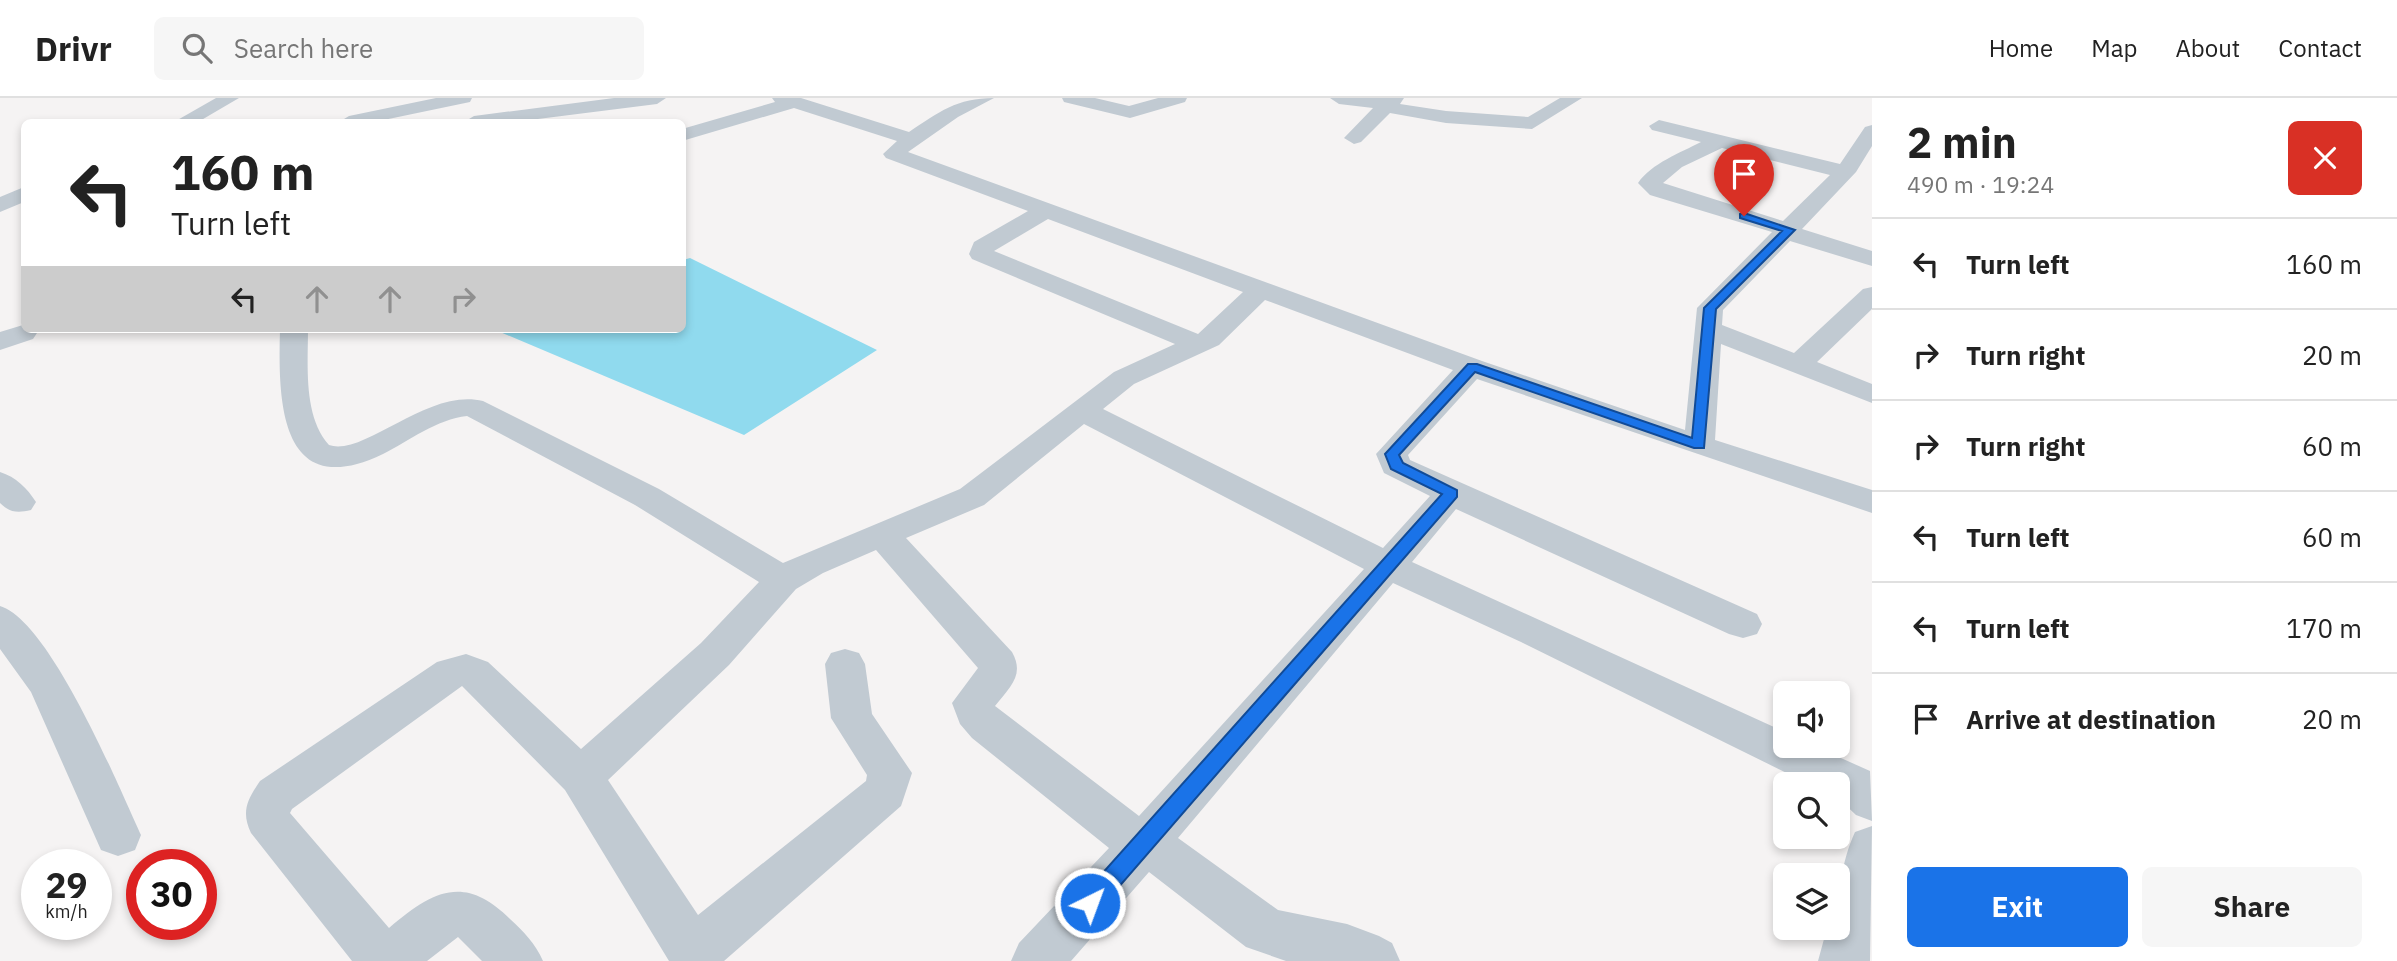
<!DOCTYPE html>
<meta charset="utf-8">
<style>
:root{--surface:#fff;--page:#f6f6f6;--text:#222;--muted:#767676;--line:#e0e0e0;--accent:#1a73e8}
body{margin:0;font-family:"IBM Plex Sans",sans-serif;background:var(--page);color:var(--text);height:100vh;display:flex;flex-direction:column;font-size:26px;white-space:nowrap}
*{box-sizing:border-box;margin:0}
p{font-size:23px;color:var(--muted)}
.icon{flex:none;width:38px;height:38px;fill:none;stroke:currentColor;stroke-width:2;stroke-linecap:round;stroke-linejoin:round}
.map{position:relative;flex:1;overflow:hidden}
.sheet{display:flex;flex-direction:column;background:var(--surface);width:525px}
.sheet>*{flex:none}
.guide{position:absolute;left:21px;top:21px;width:665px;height:214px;border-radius:10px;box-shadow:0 4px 10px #0003;background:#fff;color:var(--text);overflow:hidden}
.controls{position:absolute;left:1773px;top:583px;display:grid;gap:14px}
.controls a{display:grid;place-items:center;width:77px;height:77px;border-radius:10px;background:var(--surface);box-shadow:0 4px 10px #0003;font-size:35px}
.speed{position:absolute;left:21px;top:751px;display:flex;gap:14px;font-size:35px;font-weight:700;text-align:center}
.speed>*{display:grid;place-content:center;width:91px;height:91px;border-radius:50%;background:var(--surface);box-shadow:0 4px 10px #0003;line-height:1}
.speed small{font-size:18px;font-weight:400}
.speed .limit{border:10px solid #d22;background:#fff;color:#111}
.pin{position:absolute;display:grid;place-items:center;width:60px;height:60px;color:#fff;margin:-72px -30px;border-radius:50% 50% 50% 0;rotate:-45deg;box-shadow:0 0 7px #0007}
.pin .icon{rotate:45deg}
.me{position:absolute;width:77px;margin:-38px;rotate:42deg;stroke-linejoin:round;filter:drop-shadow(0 0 5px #0008)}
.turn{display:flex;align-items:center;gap:24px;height:147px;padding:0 35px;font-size:32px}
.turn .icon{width:91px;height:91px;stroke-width:2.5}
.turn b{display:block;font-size:49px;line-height:60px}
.lanes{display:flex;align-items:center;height:66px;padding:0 35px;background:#0003;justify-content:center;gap:35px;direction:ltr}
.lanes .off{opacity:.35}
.round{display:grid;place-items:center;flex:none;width:74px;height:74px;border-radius:10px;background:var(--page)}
.overview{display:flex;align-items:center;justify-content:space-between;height:119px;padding:0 35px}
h1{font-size:42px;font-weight:700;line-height:52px}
.primary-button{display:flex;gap:14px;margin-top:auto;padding:14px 35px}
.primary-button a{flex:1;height:80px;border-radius:10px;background:var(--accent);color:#fff;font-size:28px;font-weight:700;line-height:80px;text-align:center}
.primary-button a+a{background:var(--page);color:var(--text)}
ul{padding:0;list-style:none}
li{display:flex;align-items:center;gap:21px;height:91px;padding:0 35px;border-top:2px solid var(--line)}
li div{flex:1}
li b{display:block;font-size:26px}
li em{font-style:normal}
header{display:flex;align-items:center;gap:42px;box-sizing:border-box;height:98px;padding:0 35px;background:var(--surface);border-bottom:2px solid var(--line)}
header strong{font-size:33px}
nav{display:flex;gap:38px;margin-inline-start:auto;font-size:24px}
.search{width:490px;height:63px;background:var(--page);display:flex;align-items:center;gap:18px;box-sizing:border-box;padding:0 24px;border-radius:10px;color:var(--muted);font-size:26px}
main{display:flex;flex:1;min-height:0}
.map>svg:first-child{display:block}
</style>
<header>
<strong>Drivr</strong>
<div class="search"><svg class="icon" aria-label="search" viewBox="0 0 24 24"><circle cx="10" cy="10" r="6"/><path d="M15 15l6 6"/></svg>Search here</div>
<nav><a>Home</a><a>Map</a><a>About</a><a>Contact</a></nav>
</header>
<main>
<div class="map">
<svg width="1872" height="863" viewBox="0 0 1872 863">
<rect width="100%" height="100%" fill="#f5f3f3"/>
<path fill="#90daee" d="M 690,160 L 877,252 L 744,337 L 493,231 L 682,231 L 683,162 Z"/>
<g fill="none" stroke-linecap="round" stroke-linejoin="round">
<path fill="#c1cad2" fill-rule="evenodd" d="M 216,0 L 239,0 L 198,24 L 174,24 Z
M 436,0 L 472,0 L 470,4 L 374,24 L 339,24 L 349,18 Z
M 614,0 L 666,0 L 657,6 L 514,24 L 464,24 L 474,18 Z
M 772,0 L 801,0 L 909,34 C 939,14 957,0 994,0 L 958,19 L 908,54 L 1482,263 L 1685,332 L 1697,210 L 1772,134 L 1650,97 L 1638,85 C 1652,65 1680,55 1701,44 L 1652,32 L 1649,28 L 1659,22 L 1840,66 L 1865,29 L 1872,27 L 1872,48 L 1856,74 L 1802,131 L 1872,153 L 1872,168 L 1790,143 L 1723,212 L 1722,227 L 1794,255 L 1863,191 L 1872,189 L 1872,211 L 1817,264 L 1872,286 L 1872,305 L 1721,246 L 1715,342 L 1872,392 L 1872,415 L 1477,281 L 1408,357 L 1410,362 L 1757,516 L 1762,526 L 1757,536 L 1743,540 L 1729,536 L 1456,411 L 1412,464 L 1785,634 L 1785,648 L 1814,648 L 1870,673 L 1872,723 L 1856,717 L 1838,700 L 1838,686 L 1809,686 L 1521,544 L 1393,485 L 1178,740 L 1278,812 L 1347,826 L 1379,838 L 1392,845 L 1400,863 L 1286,863 L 1246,849 L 1149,774 L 1071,863 L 1011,863 L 1019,845 L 1109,750 L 972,640 L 960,626 L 952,605 L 978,570 L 876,452 L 823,475 L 796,491 L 729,567 L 608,682 L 698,817 L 866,683 L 867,677 L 831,620 L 825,566 L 831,555 L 845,551 L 859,555 L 865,566 L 872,616 L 912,675 L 901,708 L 724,863 L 669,863 L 565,692 L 462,588 L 292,711 L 290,715 L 389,830 C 433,792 465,776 510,821 C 524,834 535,845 543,863 L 482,863 L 458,839 L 427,863 L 352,863 L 251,735 C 241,714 247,702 260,683 L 437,564 L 466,556 L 488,564 L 581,651 L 701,545 L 759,484 L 635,407 L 467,318 C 437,321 409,343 383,356 C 279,406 278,302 280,231 L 308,231 C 308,267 303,318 329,347 C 364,359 428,289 483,303 L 659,391 L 783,465 L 960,391 L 1114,274 L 1175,246 L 972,161 L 969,156 L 974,144 L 1028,113 L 886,60 L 883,56 L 897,43 L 794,10 L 682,43 L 682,31 L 775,4 ZM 1722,50 L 1830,77 L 1783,123 L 1663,85 L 1682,69 ZM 1048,121 L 1243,194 L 1198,236 L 994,153 ZM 1265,202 L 1453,272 L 1376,356 L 1384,375 L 1430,398 L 1383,450 L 1103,311 L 1134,286 L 1219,247 ZM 1084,326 L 1364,471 L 1139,718 L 995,608 C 1010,589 1025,577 1012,554 L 906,440 L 984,407 Z
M 1062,0 L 1095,0 L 1129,8 L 1158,0 L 1187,0 L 1185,4 L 1130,20 L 1064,4 Z
M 1330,0 L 1404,0 L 1400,6 L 1446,13 L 1528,19 L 1560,0 L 1582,0 L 1532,31 L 1446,25 L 1390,15 L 1361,44 L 1354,46 L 1344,40 L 1373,10 L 1339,6 Z
M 24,89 L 24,104 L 0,114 L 0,99 Z
M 23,227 L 24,231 L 34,231 L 37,235 L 33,241 L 0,252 L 0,234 Z
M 0,374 C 16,379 27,390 36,404 L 31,412 C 18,415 10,415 0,405 Z
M 0,508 C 50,523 118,687 141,737 L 135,752 L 118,758 L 101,752 L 31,594 L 0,551 Z
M 1872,728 L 1870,863 L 1818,863 L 1827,830 L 1838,830 C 1838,795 1841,765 1855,734 Z"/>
</g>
<path fill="#1a73e8" stroke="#114b97" stroke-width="2" d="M 1744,115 L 1795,132 L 1716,211 L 1704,350 L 1694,350 L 1475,274 L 1399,357 L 1403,365 L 1457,392 L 1457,399 L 1098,813 L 1090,816 L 1082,813 L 1079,805 L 1082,798 L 1442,396 L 1391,371 L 1385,356 L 1468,266 L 1477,266 L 1692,340 L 1704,210 L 1782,133 L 1740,120 L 1740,116 Z"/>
</svg>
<div class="controls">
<a><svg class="icon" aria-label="sound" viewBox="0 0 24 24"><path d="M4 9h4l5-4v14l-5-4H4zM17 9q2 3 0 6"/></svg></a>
<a><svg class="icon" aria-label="search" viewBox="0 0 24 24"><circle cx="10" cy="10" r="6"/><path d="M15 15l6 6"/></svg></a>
<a><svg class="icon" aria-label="layers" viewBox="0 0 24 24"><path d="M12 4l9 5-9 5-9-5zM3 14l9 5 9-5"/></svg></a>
</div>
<div class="speed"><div>29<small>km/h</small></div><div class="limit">30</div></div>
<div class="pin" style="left:1744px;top:118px;background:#d93025"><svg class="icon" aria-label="arrive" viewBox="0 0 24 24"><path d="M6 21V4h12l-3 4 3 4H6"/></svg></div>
<svg class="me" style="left:1090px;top:805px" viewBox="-20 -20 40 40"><circle r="17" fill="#1a73e8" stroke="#fff" stroke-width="3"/><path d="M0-11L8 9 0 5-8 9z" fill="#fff"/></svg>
<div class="guide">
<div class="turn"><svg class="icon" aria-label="left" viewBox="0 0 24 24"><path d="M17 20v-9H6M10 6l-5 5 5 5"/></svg><div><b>160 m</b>Turn left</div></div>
<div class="lanes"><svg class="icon" aria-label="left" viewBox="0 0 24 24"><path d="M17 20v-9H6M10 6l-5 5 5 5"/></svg><svg class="icon off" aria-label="ahead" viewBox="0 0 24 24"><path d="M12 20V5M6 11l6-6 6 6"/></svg><svg class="icon off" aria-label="ahead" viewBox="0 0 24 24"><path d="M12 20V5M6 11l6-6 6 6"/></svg><svg class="icon off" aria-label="right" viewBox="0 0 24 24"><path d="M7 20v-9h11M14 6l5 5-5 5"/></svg></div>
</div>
</div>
<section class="sheet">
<div class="overview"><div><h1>2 min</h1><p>490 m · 19:24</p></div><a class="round" style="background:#d93025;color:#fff"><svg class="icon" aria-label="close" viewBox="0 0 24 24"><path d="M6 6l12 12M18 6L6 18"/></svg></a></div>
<ul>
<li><svg class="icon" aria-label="left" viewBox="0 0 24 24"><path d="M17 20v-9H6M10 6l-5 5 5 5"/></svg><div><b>Turn left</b></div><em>160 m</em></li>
<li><svg class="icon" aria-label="right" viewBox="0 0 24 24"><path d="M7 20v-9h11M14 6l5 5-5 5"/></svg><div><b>Turn right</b></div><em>20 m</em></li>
<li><svg class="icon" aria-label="right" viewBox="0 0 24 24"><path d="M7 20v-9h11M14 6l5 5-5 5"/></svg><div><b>Turn right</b></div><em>60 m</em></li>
<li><svg class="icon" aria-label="left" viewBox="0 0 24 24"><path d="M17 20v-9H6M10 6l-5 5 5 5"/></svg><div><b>Turn left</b></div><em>60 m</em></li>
<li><svg class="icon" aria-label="left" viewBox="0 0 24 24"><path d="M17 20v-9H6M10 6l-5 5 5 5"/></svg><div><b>Turn left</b></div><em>170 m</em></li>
<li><svg class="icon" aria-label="arrive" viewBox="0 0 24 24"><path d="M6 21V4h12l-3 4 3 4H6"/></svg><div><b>Arrive at destination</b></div><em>20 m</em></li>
</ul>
<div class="primary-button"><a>Exit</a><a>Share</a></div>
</section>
</main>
